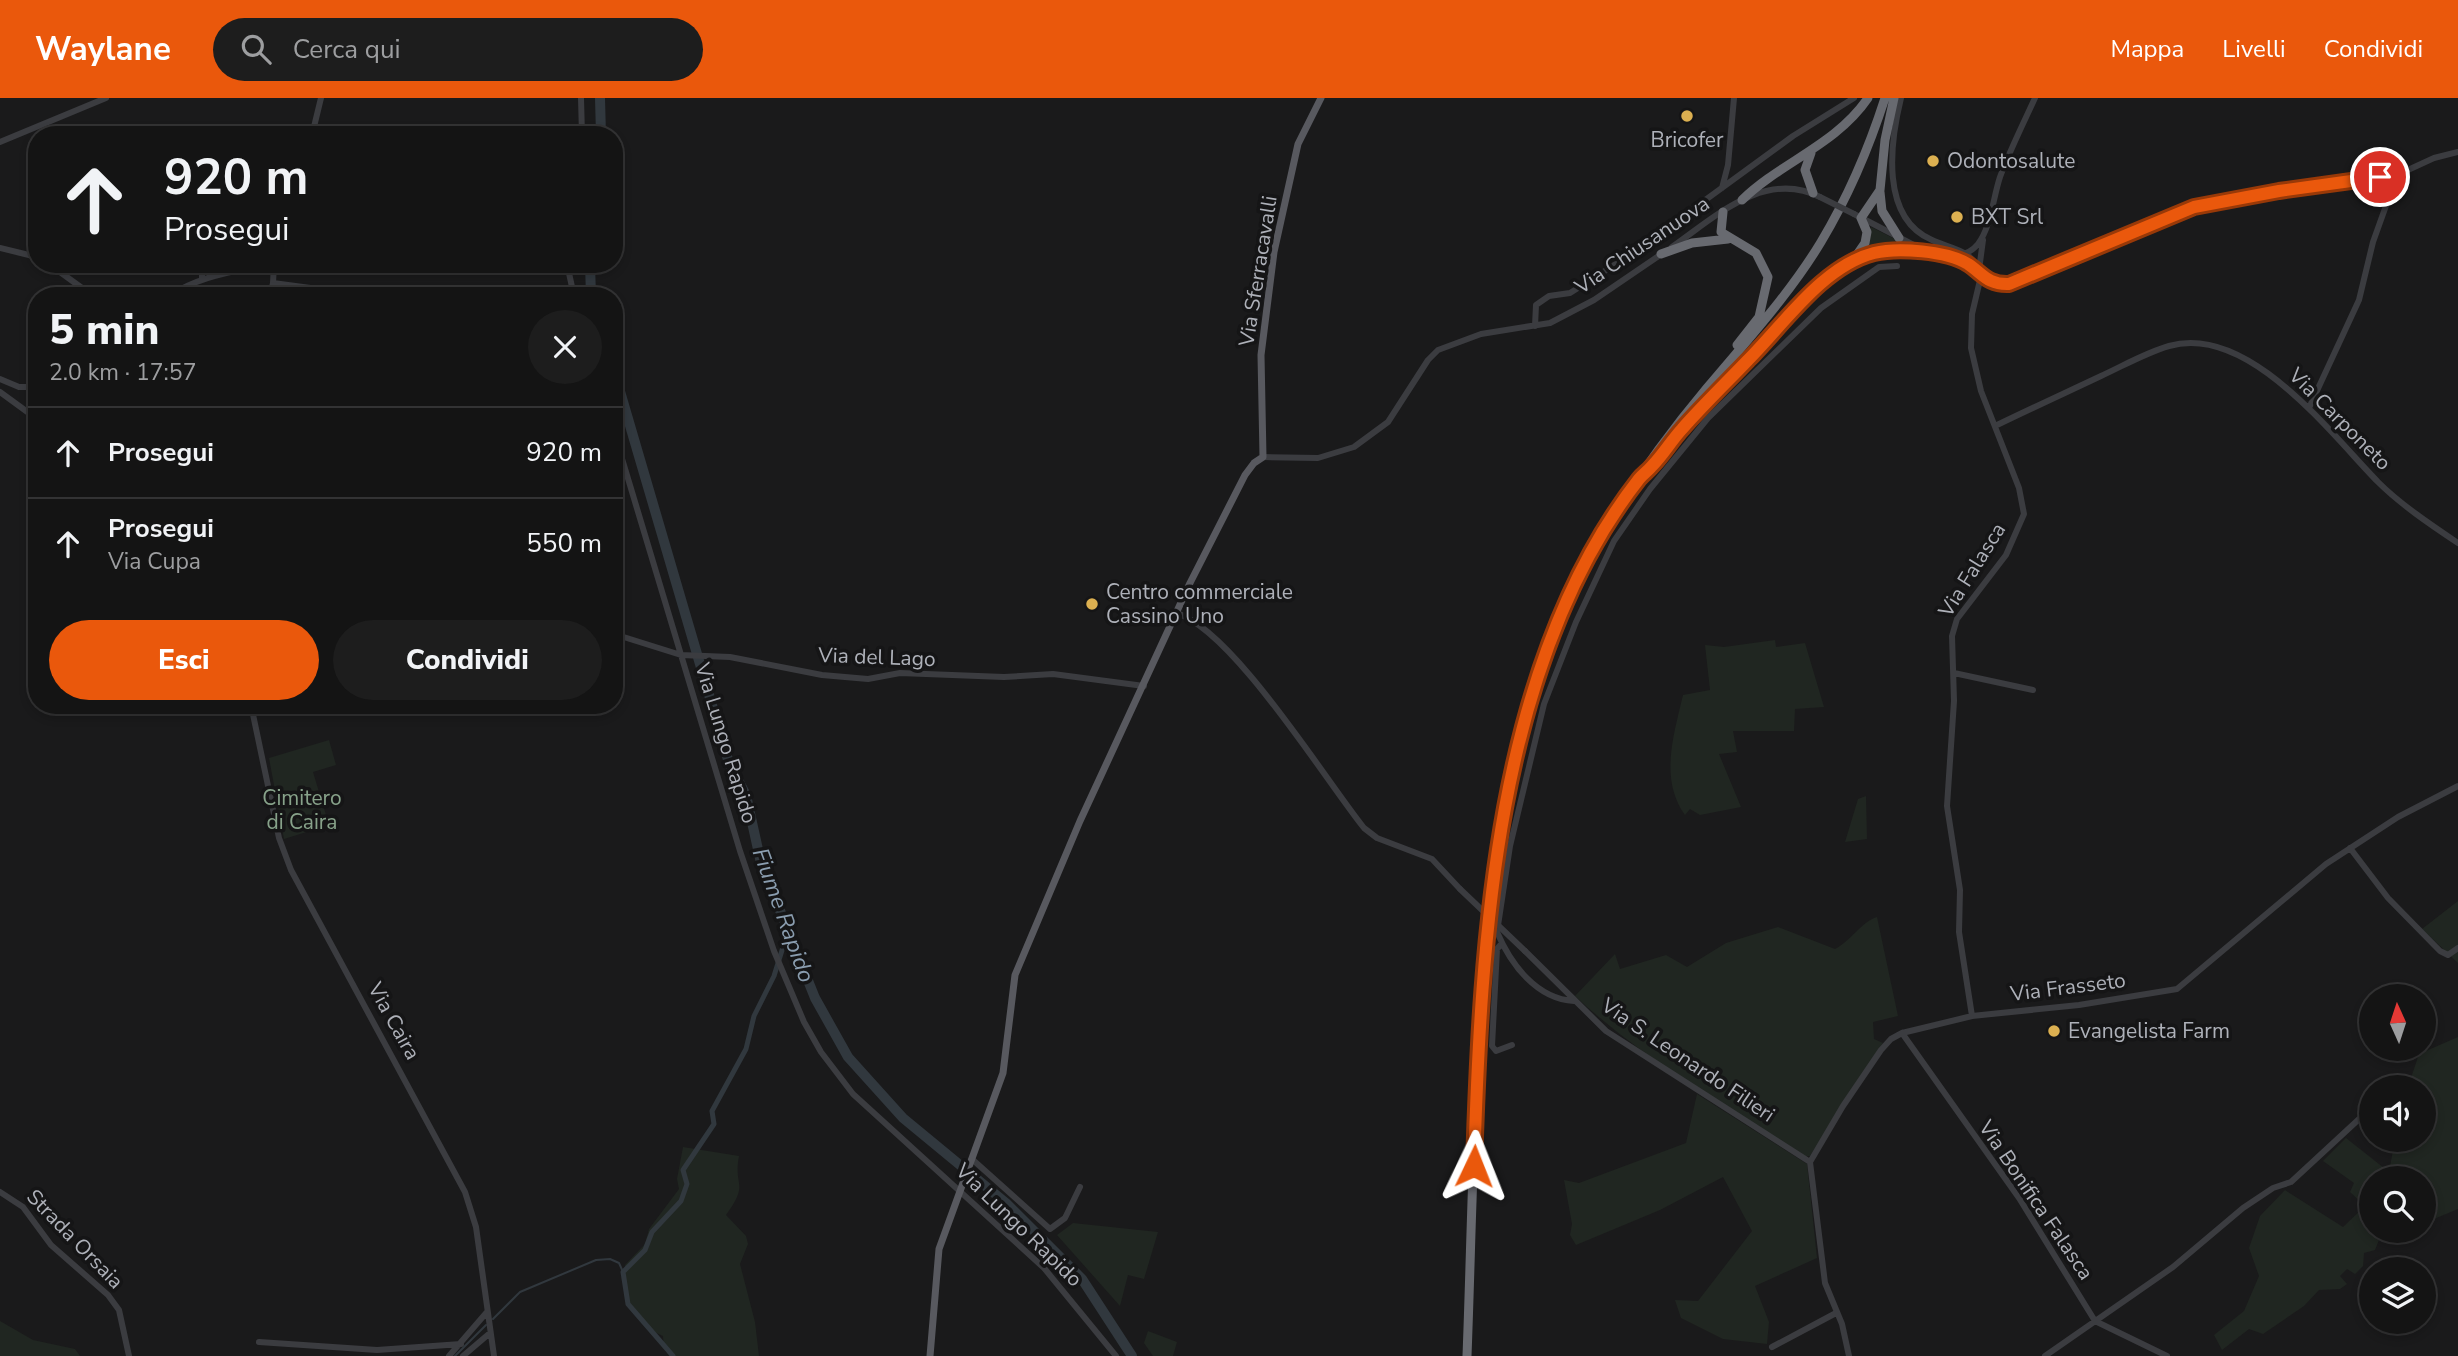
<!DOCTYPE html>
<html lang="it">
<meta charset="utf-8">
<style>
:root{--surface:#141414;--page:#1d1d1d;--text:#f1f3f6;--muted:#9d9ea0;--line:#333334;--accent:#ea580c}
body{margin:0;font-family:"Nunito Sans",sans-serif;background:var(--page);color:var(--text);height:100vh;display:flex;flex-direction:column;font-size:26px;white-space:nowrap}
*{box-sizing:border-box;margin:0}
p{font-size:23px;color:var(--muted)}
.icon{flex:none;width:38px;height:38px;fill:none;stroke:currentColor;stroke-width:2;stroke-linecap:round;stroke-linejoin:round}
.map{position:relative;flex:1;overflow:hidden}
.panel{position:absolute;left:28px;top:189px;width:595px;height:427px;display:flex;flex-direction:column;background:var(--surface);border-radius:28px;box-shadow:0 4px 10px #0003,0 0 0 2px var(--line)}
.panel>*{flex:none}
.banner{position:absolute;left:28px;top:28px;width:595px;height:147px;border-radius:28px;box-shadow:0 4px 10px #0003,0 0 0 2px var(--line);background:#141414;color:var(--text);overflow:hidden}
.needle{width:46px;rotate:357deg}
.fabs{position:absolute;left:2359px;top:886px;display:grid;gap:14px}
.fabs a{display:grid;place-items:center;width:77px;height:77px;border-radius:50%;background:var(--surface);box-shadow:0 4px 10px #0003,0 0 0 2px var(--line);font-size:35px}
.pin{position:absolute;display:grid;place-items:center;width:60px;height:60px;color:#fff;margin:-30px;border:4px solid #fff;border-radius:50%;box-shadow:0 2px 7px #0007}
.me{position:absolute;width:77px;margin:-38px;rotate:2deg;stroke-linejoin:round;filter:drop-shadow(0 0 5px #0008)}
.turn{display:flex;align-items:center;gap:24px;height:147px;padding:0 21px;font-size:32px}
.turn .icon{width:91px;height:91px;stroke-width:2.5}
.turn b{display:block;font-size:49px;line-height:60px}
.round{display:grid;place-items:center;flex:none;width:74px;height:74px;border-radius:37px;background:var(--page)}
.overview{display:flex;align-items:center;justify-content:space-between;height:119px;padding:0 21px}
h1{font-size:42px;font-weight:800;line-height:52px}
.cta{display:flex;gap:14px;margin-top:auto;padding:14px 21px}
.cta a{flex:1;height:80px;border-radius:42px;background:var(--accent);color:#fff;font-size:28px;font-weight:800;line-height:80px;text-align:center}
.cta a+a{background:var(--page);color:var(--text)}
ul{padding:0;list-style:none}
li{display:flex;align-items:center;gap:21px;height:91px;padding:0 21px;border-top:2px solid var(--line)}
li div{flex:1}
li b{display:block;font-size:26px}
li em{font-style:normal}
header{display:flex;align-items:center;gap:42px;box-sizing:border-box;height:98px;padding:0 35px;background:var(--accent);color:#fff}
header strong{font-size:33px}
nav{display:flex;gap:38px;margin-inline-start:auto;font-size:24px}
.search{width:490px;height:63px;background:var(--page);display:flex;align-items:center;gap:18px;box-sizing:border-box;padding:0 24px;border-radius:38px;color:var(--muted);font-size:26px}
.map>svg:first-child{display:block}
</style>
<header>
<strong>Waylane</strong>
<div class="search"><svg class="icon" aria-label="search" viewBox="0 0 24 24"><circle cx="10" cy="10" r="6"/><path d="M15 15l6 6"/></svg>Cerca qui</div>
<nav><a>Mappa</a><a>Livelli</a><a>Condividi</a></nav>
</header>
<div class="map">
<svg width="2458" height="1258" viewBox="0 0 2458 1258">
<rect width="100%" height="100%" fill="#1a1a1b"/>
<path fill="#202621" d="M 1871,129 L 1897,142 L 1900,147 L 1867,154 Z
M 1775,542 L 1776,549 L 1805,545 L 1824,609 L 1795,611 L 1794,633 L 1733,633 L 1737,654 L 1719,656 L 1741,709 L 1700,717 L 1690,711 L 1685,717 C 1659,681 1674,636 1683,597 L 1710,592 L 1705,547 L 1724,549 Z
M 329,642 L 336,667 L 313,674 L 329,727 L 284,741 L 269,660 Z
M 1866,698 L 1867,741 L 1845,744 L 1858,701 Z
M 2458,803 L 2458,865 L 2422,831 Z
M 1877,819 L 1898,918 L 1873,924 L 1874,941 L 1883,945 L 1810,1058 L 1804,1059 C 1726,1009 1643,961 1575,898 L 1615,856 L 1620,871 L 1666,857 L 1687,869 L 1726,845 L 1778,829 L 1835,851 C 1851,843 1861,824 1877,819 Z
M 2458,939 L 2458,1111 L 2434,1121 L 2424,1120 L 2424,1080 L 2371,1080 L 2371,1132 L 2397,1132 L 2394,1138 L 2379,1142 L 2375,1152 L 2364,1155 L 2363,1168 L 2355,1176 L 2347,1171 L 2340,1178 L 2347,1186 L 2340,1191 L 2319,1192 L 2304,1208 L 2263,1236 L 2249,1231 L 2222,1252 L 2214,1237 L 2244,1213 L 2259,1178 L 2249,1150 L 2260,1118 L 2285,1092 L 2343,1129 L 2365,1108 L 2350,1094 L 2354,1085 L 2323,1063 L 2346,1040 L 2389,1074 L 2395,1041 L 2424,1041 L 2424,989 L 2408,989 L 2419,956 Z
M 1697,996 L 1807,1066 L 1817,1160 L 1755,1188 L 1769,1224 L 1767,1246 L 1723,1241 L 1681,1220 L 1675,1202 L 1698,1203 L 1752,1133 L 1723,1079 L 1660,1112 L 1576,1147 L 1570,1137 L 1572,1126 L 1564,1082 L 1579,1085 L 1686,1045 Z
M 683,1049 L 739,1058 C 733,1090 750,1084 726,1117 L 746,1138 L 748,1146 L 740,1166 L 755,1224 L 759,1258 L 669,1258 L 664,1250 L 663,1238 C 630,1224 626,1200 625,1167 L 645,1146 L 649,1131 L 679,1091 L 677,1081 Z
M 1073,1125 L 1158,1134 L 1144,1181 L 1128,1177 L 1120,1208 L 1057,1137 Z
M 0,1223 L 33,1242 L 75,1251 L 80,1258 L 0,1258 Z
M 1148,1233 L 1177,1244 L 1173,1258 L 1153,1258 L 1144,1245 Z"/>
<g fill="none" stroke-linecap="round" stroke-linejoin="round">
<path stroke="#31383e" stroke-width="2" d="M 493,1221 L 520,1194 L 596,1162 L 610,1161 L 619,1165 L 623,1174
M 455,1258 L 486,1227"/>
<path stroke="#31383e" stroke-width="5" d="M 673,1258 L 628,1206 L 623,1174 L 645,1152 L 652,1134 L 681,1103 L 687,1086 L 683,1072 L 714,1026 L 712,1013 L 746,951 L 754,918 L 774,878 L 788,833"/>
<path stroke="#31383e" stroke-width="10" d="M 600,0 L 601,37
M 590,166 L 591,198
M 614,273 L 729,665 L 746,697 L 761,765 L 815,900 L 848,959 L 903,1020 L 1006,1105 L 1082,1181 L 1132,1258"/>
<path stroke="#3b3c40" stroke-width="6" d="M 581,0 L 582,37
M 1901,0 C 1890,45 1880,120 1932,142 C 1951,151 1972,151 1979,174
M 312,37 L 321,0
M 0,44 L 106,0
M 1722,90 L 1728,67 L 1734,0
M 1854,116 L 1933,157 C 1948,159 1967,160 1978,146 C 1991,129 1993,100 2000,79 C 2010,52 2023,26 2035,0
M 1672,149 C 1715,119 1765,71 1820,99
M 0,150 L 37,159
M 1947,159 C 1972,166 1984,187 2009,186 L 2194,109 L 2279,93 L 2397,77 L 2434,60 L 2458,54
M 49,166 L 93,198
M 274,166 L 273,185 L 333,193 L 334,198
M 567,166 L 574,198
M 1979,172 L 1983,142
M 202,181 L 202,166
M 169,198 C 199,178 232,174 267,166
M 270,198 L 273,185
M 1535,228 L 1536,207 L 1549,198 L 1570,195 L 1630,157 L 1793,38 L 1854,0
M 0,281 L 19,289 L 37,289
M 0,294 L 37,321
M 2309,310 L 2359,202 L 2373,144 L 2397,77
M 1995,328 C 2030,311 2065,295 2101,278 C 2123,268 2145,255 2169,248 C 2248,225 2330,335 2378,384 C 2400,406 2431,427 2458,445
M 614,334 L 740,753 L 774,853 L 804,924 L 821,954 L 853,996 L 1044,1170 L 1116,1258
M 1263,359 L 1318,360 L 1354,349 L 1388,324 L 1428,262 L 1438,252 L 1481,236 L 1550,225 L 1594,202 L 1663,155
M 1176,515 C 1232,531 1324,680 1364,730 L 1377,740 L 1432,761 L 1460,791
M 614,536 L 681,557 L 730,559 L 822,577 L 868,581 L 900,575 L 1004,579 L 1053,576 L 1144,588
M 1954,575 L 2033,592
M 251,607 L 279,740 L 291,772 L 465,1094 L 476,1129 L 494,1258
M 2350,750 L 2388,800 L 2440,853 L 2448,857 L 2458,850
M 1502,845 L 1497,851 L 1492,948 L 1496,953 L 1512,947
M 1525,853 L 1606,933 L 1810,1064 L 1825,1185 L 1842,1226 L 1849,1258
M 1574,903 C 1537,901 1511,867 1497,834 L 1510,748 L 1544,606 L 1576,524 L 1614,443 L 1650,391 L 1708,320 L 1821,210 L 1879,169 L 1897,168
M 1972,918 L 1959,834 L 1960,792 L 1947,708 L 1954,603 L 1952,538 L 1957,521 L 2006,457 L 2024,416 L 2019,390 L 1981,293 L 1971,250 L 1972,216 L 1981,178
M 1902,935 L 2019,1100 L 2095,1223 L 2167,1258
M 973,1062 L 1050,1131 L 1065,1120 L 1080,1089
M 1810,1064 L 1843,1008 L 1881,952 L 1891,941 L 1902,935 L 1972,918 L 2079,907 L 2177,891 L 2326,766 L 2398,719 L 2458,688
M 0,1094 L 23,1109 L 51,1147 L 108,1197 L 119,1212 L 129,1258
M 259,1244 L 377,1252 L 461,1246
M 1772,1249 L 1836,1215
M 449,1258 L 487,1214
M 463,1258 L 490,1235
M 2045,1258 L 2173,1169 L 2243,1110 L 2273,1090 L 2291,1084 L 2371,1010"/>
<path stroke="#58595f" stroke-width="7" d="M 930,1258 L 939,1151 L 1003,975 L 1015,877 L 1080,723 L 1190,485 L 1245,377 L 1254,365 L 1263,359 L 1261,257 L 1274,154 L 1298,46 L 1321,0"/>
<path stroke="#686a70" stroke-width="9" d="M 1811,55 L 1805,72 L 1813,95
M 1880,94 L 1882,113 L 1899,140
M 1742,102 C 1781,64 1836,47 1868,0
M 1723,114 L 1721,134 L 1756,155 L 1768,179 L 1759,219 L 1737,247
M 1661,156 L 1692,145 L 1728,141
M 1854,161 L 1892,152 L 1926,154
M 1678,335 L 1807,201 L 1854,161 L 1865,145 L 1867,134 L 1861,120 L 1880,92 L 1885,42 L 1894,0
M 1467,1258 C 1474,1075 1473,892 1506,711 C 1523,622 1547,532 1593,453 C 1626,395 1665,340 1707,290 C 1747,242 1789,197 1821,144 C 1848,99 1869,50 1885,0"/>
<path stroke="#3b3c40" stroke-width="6" d="M 1820,99 L 1854,116
M 1460,791 L 1525,853"/>
</g>
<g fill="none" stroke-linecap="round" stroke-linejoin="round">
<g stroke="#983908" stroke-width="18">
<path id="route" d="M 1474,1068 C 1481,843 1495,565 1639,381 C 1643,376 1648,373 1652,368 C 1663,357 1671,343 1682,331 C 1703,307 1726,285 1748,262 C 1784,226 1823,168 1874,155 C 1898,149 1947,153 1968,166 C 1983,176 1988,187 2009,186 L 2194,109 L 2279,93 L 2380,79"/>
</g>
<use href="#route" stroke="#ea580c" stroke-width="12"/>
</g>
<g fill="#dcb051" stroke="#151516" stroke-width="2.5">
<circle cx="1687" cy="18" r="7"/>
<circle cx="1933" cy="63" r="7"/>
<circle cx="1957" cy="119" r="7"/>
<circle cx="1092" cy="506" r="7"/>
<circle cx="2054" cy="933" r="7"/>
</g>
<g text-anchor="middle" stroke-width="7" stroke-linejoin="round" paint-order="stroke">
<g font-size="21" fill="#aeb1b9" stroke="#151516" text-anchor="start">
<text x="1687" y="49" text-anchor="middle">Bricofer</text>
<text x="1947" y="70">Odontosalute</text>
<text x="1971" y="126">BXT Srl</text>
<text x="1106" y="501">Centro commerciale<tspan x="1106" dy="24">Cassino Uno</tspan></text>
<text x="2068" y="940">Evangelista Farm</text>
</g>
<g font-size="21" fill="#aeb1b9" stroke="#151516">
<text transform="translate(1642 147) rotate(-34)" y="7">Via Chiusanuova</text>
<text transform="translate(1258 173) rotate(-81)" y="7">Via Sferracavalli</text>
<text transform="translate(2340 321) rotate(45)" y="7">Via Carponeto</text>
<text transform="translate(1972 472) rotate(-58)" y="7">Via Falasca</text>
<text transform="translate(877 559) rotate(2)" y="7">Via del Lago</text>
<text transform="translate(726 645) rotate(73)" y="7">Via Lungo Rapido</text>
<text transform="translate(2068 889) rotate(-7)" y="7">Via Frasseto</text>
<text transform="translate(394 923) rotate(61)" y="7">Via Caira</text>
<text transform="translate(1688 962) rotate(34)" y="7">Via S. Leonardo Filieri</text>
<text transform="translate(2036 1102) rotate(56)" y="7">Via Bonifica Falasca</text>
<text transform="translate(1019 1127) rotate(44)" y="7">Via Lungo Rapido</text>
<text transform="translate(75 1141) rotate(46)" y="7">Strada Orsaia</text>
</g>
<g font-size="21" fill="#87a28a" stroke="#151516">
<text x="302" y="707">Cimitero<tspan x="302" dy="24">di Caira</tspan></text>
</g>
<g font-size="23" font-style="italic" fill="#8a9daf" stroke="#151516">
<text transform="translate(784 817) rotate(70)" y="8">Fiume Rapido</text>
</g>
</g>
</svg>
<div class="fabs">
<a><svg class="needle" viewBox="-14 -14 28 28"><path d="M0-13l5 13h-10z" fill="#e53935"/><path d="M0 13l5-13h-10z" fill="#9d9ea0"/></svg></a>
<a><svg class="icon" aria-label="sound" viewBox="0 0 24 24"><path d="M4 9h4l5-4v14l-5-4H4zM17 9q2 3 0 6"/></svg></a>
<a><svg class="icon" aria-label="search" viewBox="0 0 24 24"><circle cx="10" cy="10" r="6"/><path d="M15 15l6 6"/></svg></a>
<a><svg class="icon" aria-label="layers" viewBox="0 0 24 24"><path d="M12 4l9 5-9 5-9-5zM3 14l9 5 9-5"/></svg></a>
</div>
<div class="pin" style="left:2380px;top:79px;background:#d93025"><svg class="icon" aria-label="arrive" viewBox="0 0 24 24"><path d="M6 21V4h12l-3 4 3 4H6"/></svg></div>
<svg class="me" style="left:1474px;top:1068px" viewBox="-20 -20 40 40"><path d="M0-17L14 15 0 8-14 15z" fill="#ea580c" stroke="#fff" stroke-width="4"/></svg>
<div class="banner">
<div class="turn"><svg class="icon" aria-label="ahead" viewBox="0 0 24 24"><path d="M12 20V5M6 11l6-6 6 6"/></svg><div><b>920 m</b>Prosegui</div></div>
</div>
<section class="panel">
<div class="overview"><div><h1>5 min</h1><p>2.0 km · 17:57</p></div><a class="round"><svg class="icon" aria-label="close" viewBox="0 0 24 24"><path d="M6 6l12 12M18 6L6 18"/></svg></a></div>
<ul>
<li><svg class="icon" aria-label="ahead" viewBox="0 0 24 24"><path d="M12 20V5M6 11l6-6 6 6"/></svg><div><b>Prosegui</b></div><em>920 m</em></li>
<li><svg class="icon" aria-label="ahead" viewBox="0 0 24 24"><path d="M12 20V5M6 11l6-6 6 6"/></svg><div><b>Prosegui</b><p>Via Cupa</p></div><em>550 m</em></li>
</ul>
<div class="cta"><a>Esci</a><a>Condividi</a></div>
</section>
</div>
